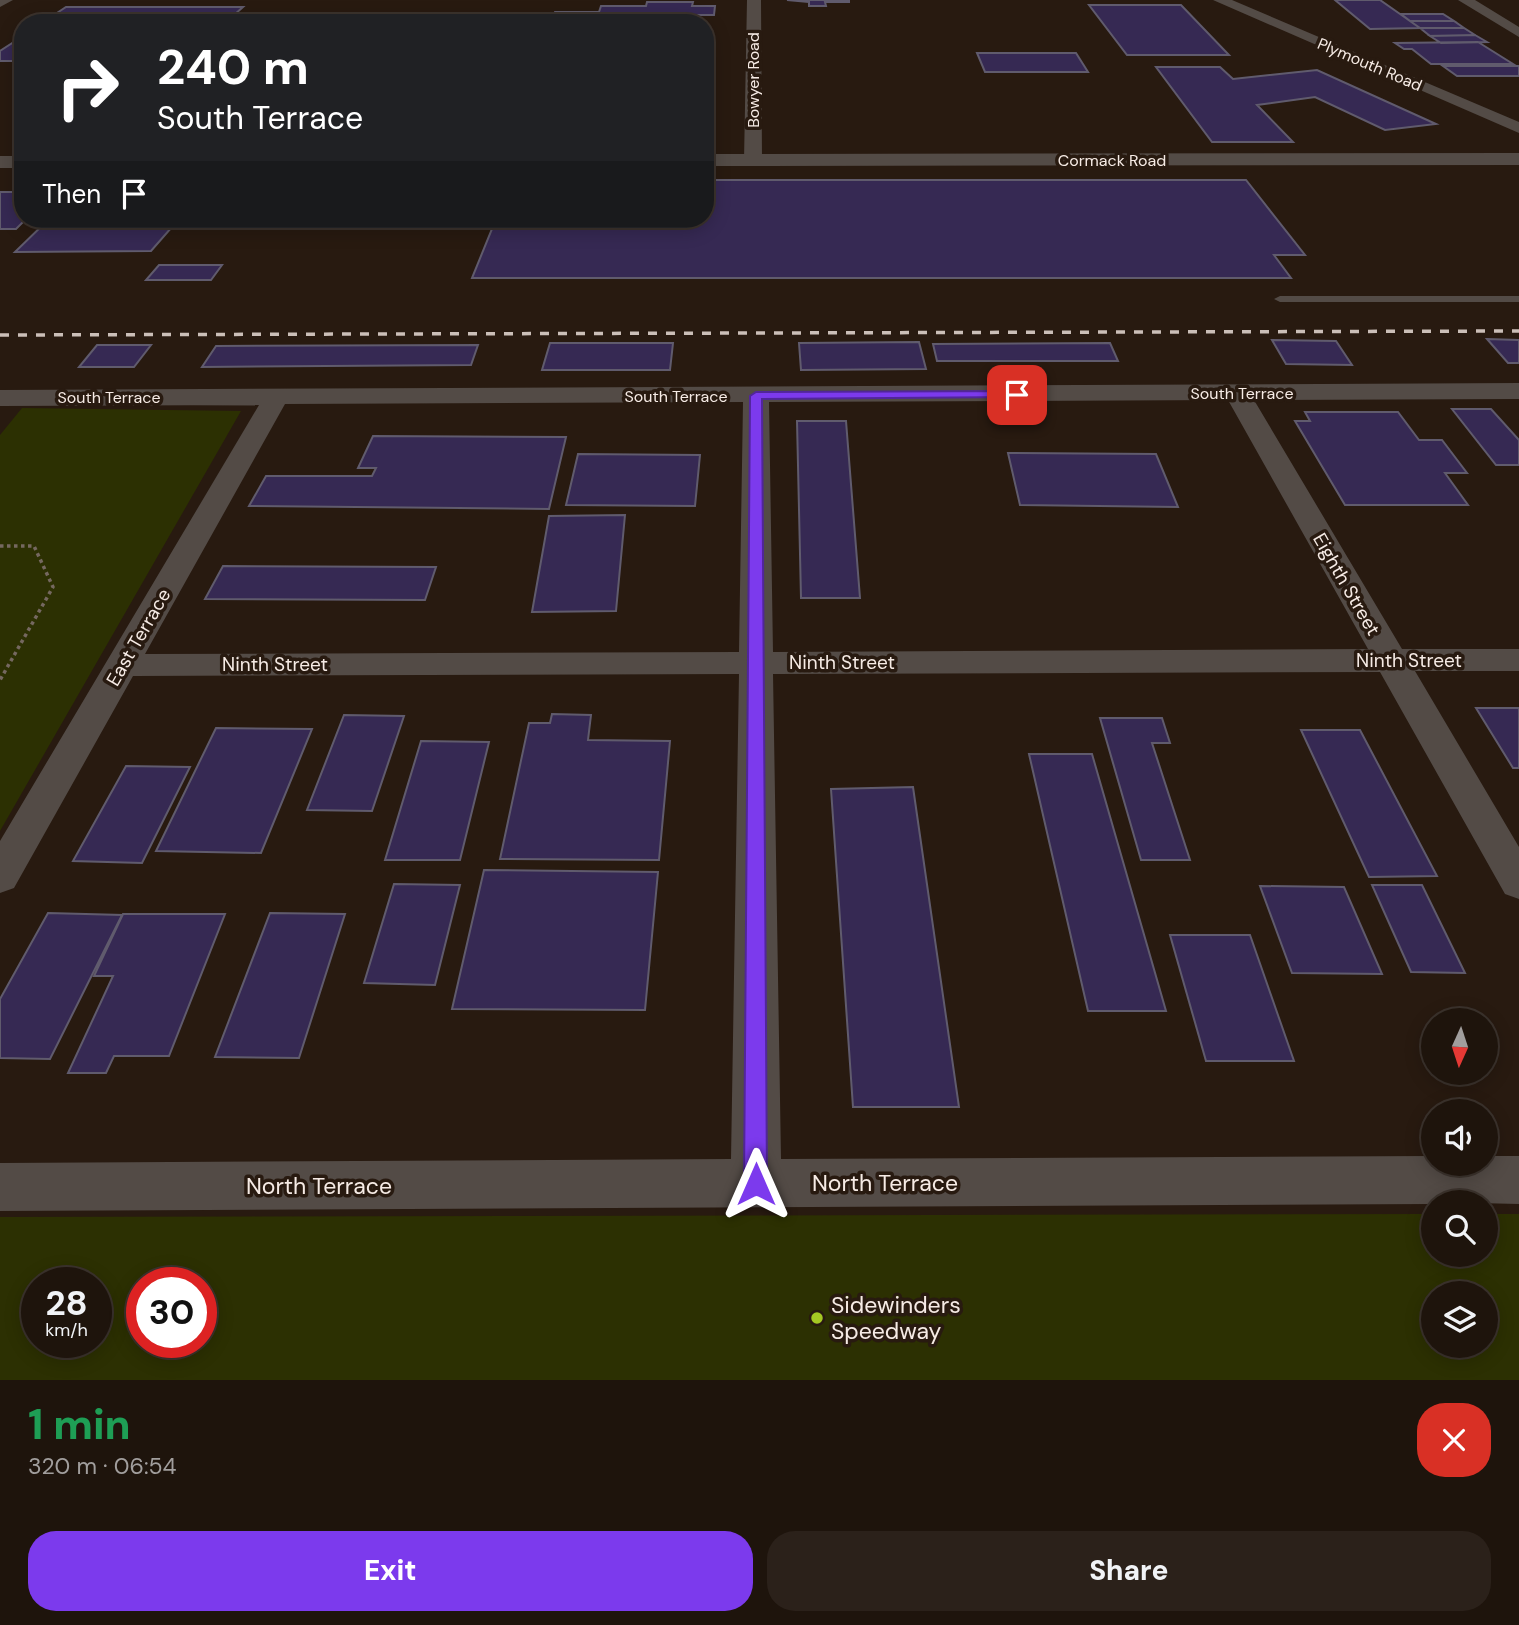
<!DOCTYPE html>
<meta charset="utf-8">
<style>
:root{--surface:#1e140c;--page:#2b211a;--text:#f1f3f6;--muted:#a19e9d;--line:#3c332d;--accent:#7c3aed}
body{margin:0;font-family:"DM Sans",sans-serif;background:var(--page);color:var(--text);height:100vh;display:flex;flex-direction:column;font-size:26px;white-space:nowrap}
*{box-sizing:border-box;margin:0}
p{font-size:23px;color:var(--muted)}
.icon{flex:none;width:38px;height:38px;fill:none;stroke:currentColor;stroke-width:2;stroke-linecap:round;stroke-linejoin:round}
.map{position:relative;height:1380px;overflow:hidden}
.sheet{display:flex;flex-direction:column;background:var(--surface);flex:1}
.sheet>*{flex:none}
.hud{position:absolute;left:14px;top:14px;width:700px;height:214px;border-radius:28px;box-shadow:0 4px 18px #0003,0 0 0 2px var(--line);background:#202124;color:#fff;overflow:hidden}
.needle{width:46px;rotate:183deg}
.buttons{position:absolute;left:1421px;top:1008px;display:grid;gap:14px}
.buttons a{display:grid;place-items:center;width:77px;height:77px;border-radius:50%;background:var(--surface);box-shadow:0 4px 18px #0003,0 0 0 2px var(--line);font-size:35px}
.speed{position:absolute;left:21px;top:1267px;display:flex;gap:14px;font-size:35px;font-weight:700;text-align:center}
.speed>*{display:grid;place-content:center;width:91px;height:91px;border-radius:50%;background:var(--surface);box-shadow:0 4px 18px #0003,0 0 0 2px var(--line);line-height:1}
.speed small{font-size:18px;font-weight:400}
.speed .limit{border:10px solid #d22;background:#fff;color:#111}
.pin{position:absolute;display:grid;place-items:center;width:60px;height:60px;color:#fff;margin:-30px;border-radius:14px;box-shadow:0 4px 10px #0006}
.me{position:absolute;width:77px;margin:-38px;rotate:0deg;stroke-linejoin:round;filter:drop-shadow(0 0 5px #0008)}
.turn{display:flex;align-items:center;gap:24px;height:147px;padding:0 28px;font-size:32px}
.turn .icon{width:91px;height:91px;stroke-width:2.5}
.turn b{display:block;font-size:49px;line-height:60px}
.then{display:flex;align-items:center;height:66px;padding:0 28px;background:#0003;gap:14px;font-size:26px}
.round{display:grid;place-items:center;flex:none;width:74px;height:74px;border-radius:28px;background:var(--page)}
.summary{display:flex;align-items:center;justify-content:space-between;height:119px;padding:0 28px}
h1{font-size:42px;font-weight:800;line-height:52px;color:#1e9e55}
.cta{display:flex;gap:14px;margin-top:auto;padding:14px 28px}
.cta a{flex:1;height:80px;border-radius:28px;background:var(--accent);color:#fff;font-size:28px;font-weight:800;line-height:80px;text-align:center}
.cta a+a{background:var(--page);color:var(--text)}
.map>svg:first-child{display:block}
</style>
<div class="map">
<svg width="1519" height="1380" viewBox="0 0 1519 1380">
<rect width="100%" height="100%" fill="#281a10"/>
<path fill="#2c3002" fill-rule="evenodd" d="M 22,408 L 241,411 L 0,831 L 0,435 Z
M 1433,1214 L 1433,1255 L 1486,1255 L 1486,1214 L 1519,1214 L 1519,1380 L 0,1380 L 0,1217 ZM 37,1283 L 96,1283 L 96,1342 L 37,1342 ZM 142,1283 L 201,1283 L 201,1342 L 142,1342 ZM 1433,1293 L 1486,1293 L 1486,1346 L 1433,1346 Z"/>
<path fill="#362953" stroke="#605b6d" stroke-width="2" d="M 787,0 L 849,0 L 849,2 L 825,2 L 826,6 L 809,6 L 809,2 Z
M 1335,0 L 1380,0 L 1420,28 L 1370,29 Z
M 647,2 L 693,2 L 692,6 L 715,6 L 714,15 L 690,15 L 689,23 L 536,23 L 539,18 L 552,18 L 555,12 L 599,12 L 601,6 L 646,6 Z
M 1089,5 L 1181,5 L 1229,55 L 1127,55 Z
M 66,7 L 243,7 L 225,23 L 42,23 Z
M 1401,14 L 1443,14 L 1454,21 L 1410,21 Z
M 1410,21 L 1454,21 L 1464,28 L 1420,28 Z
M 1420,28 L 1464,28 L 1475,35 L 1430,36 Z
M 1475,35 L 1487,42 L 1441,43 L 1430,36 Z
M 23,36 L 23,61 L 0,61 L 0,51 Z
M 1478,42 L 1513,64 L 1431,64 L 1412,49 L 1404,49 L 1395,43 Z
M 977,53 L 1076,53 L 1088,72 L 985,72 Z
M 1443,66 L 1519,66 L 1519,76 L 1457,76 Z
M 1156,67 L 1220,67 L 1233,79 L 1317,70 L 1436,124 L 1385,130 L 1315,97 L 1257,105 L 1293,142 L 1212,142 Z
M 705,180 L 1246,180 L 1305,255 L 1274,255 L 1291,278 L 472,278 L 496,219 L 705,219 Z
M 0,192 L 23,192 L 23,219 L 26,219 L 16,229 L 0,229 Z
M 49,219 L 179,219 L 151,251 L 15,252 Z
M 159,265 L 222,265 L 211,280 L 146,280 Z
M 1487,339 L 1519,340 L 1519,363 L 1508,363 Z
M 1272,340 L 1336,341 L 1352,365 L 1286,364 Z
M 919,342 L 926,369 L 801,370 L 799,343 Z
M 550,343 L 673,343 L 670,370 L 542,370 Z
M 1110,343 L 1118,361 L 937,361 L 933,344 Z
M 97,345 L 151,345 L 134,367 L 79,367 Z
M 478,345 L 471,365 L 202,367 L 216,346 Z
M 1452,409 L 1491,409 L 1519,440 L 1519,465 L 1496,465 Z
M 1305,412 L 1398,412 L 1419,440 L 1442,440 L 1467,473 L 1445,473 L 1468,505 L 1345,505 L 1295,421 L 1310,421 Z
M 797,421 L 846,421 L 860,598 L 801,598 Z
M 373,436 L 566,437 L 549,509 L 249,506 L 266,476 L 372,476 L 376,468 L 358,468 Z
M 1008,453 L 1156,454 L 1178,507 L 1020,505 Z
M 578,454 L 700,455 L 695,506 L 566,505 Z
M 625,515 L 616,611 L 532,612 L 549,516 Z
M 223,566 L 436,567 L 425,600 L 205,599 Z
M 1476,708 L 1519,708 L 1519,768 L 1513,768 Z
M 552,714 L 591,715 L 588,740 L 670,741 L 659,860 L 500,859 L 529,723 L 550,723 Z
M 344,715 L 404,716 L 372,811 L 307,810 Z
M 1100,718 L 1162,718 L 1170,743 L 1152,743 L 1190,860 L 1141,860 Z
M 216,728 L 312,729 L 261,853 L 156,851 Z
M 1301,730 L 1360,730 L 1437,876 L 1369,877 Z
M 421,741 L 489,742 L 460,860 L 385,860 Z
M 1029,754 L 1092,754 L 1166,1011 L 1088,1011 Z
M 126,766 L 190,767 L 142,863 L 73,861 Z
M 913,787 L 959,1107 L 853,1107 L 831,789 Z
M 484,870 L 658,872 L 645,1010 L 452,1009 Z
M 394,884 L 460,885 L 435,985 L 364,983 Z
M 1372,885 L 1422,885 L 1465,973 L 1411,972 Z
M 1260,886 L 1344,887 L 1382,974 L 1292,973 Z
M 48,913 L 122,915 L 50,1059 L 0,1058 L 0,999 Z
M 270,913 L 345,914 L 299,1058 L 215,1057 Z
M 123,914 L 225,914 L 169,1056 L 114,1056 L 106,1073 L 68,1073 L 113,976 L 94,976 Z
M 1170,935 L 1250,935 L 1294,1061 L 1206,1061 Z"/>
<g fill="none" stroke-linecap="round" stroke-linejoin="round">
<path stroke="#756860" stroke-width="3.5" stroke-dasharray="3.5 3.5" stroke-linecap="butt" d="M 0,546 L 34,546 L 53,587 L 0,680"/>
<path fill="#534b46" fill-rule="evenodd" d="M 1519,296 L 1519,302 L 1280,302 L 1274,299 L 1280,296 Z"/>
<path fill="#534b46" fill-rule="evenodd" d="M 0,0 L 13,0 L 0,7 Z
M 747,0 L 761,0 L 762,160 L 753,166 L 744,160 Z
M 1213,0 L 1232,0 L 1519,122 L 1519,133 Z
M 1458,0 L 1475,0 L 1519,27 L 1519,37 Z
M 1519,383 L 1519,399 L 1254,400 L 1402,649 L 1519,649 L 1519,671 L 1415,671 L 1519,847 L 1519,899 L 1505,894 L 1380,672 L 773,674 L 781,1159 L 1433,1156 L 1433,1164 L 1486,1164 L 1486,1156 L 1519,1156 L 1519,1204 L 1433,1202 L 1433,1204 L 0,1211 L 0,1163 L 731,1159 L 739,674 L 133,676 L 14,888 L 0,893 L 0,841 L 259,405 L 0,406 L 0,390 ZM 1228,400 L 1368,649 L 773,652 L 769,402 ZM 743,402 L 739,652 L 145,654 L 285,404 Z"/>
<path fill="#534b46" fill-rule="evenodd" d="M 1519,153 L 1519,165 L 705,166 L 705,154 Z
M 0,156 L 23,156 L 23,168 L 0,168 Z"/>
<path stroke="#cbbfb8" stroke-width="3.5" stroke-dasharray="9 9" stroke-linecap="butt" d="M 0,335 L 1519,331"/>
</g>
<path fill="#7c3aed" stroke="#51269a" stroke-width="2" d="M 1017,391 L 1022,392 L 1022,397 L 762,399 L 767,1184 L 764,1191 L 756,1195 L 748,1191 L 744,1184 L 750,396 L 756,392 Z"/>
<circle fill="#a5c823" stroke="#281a10" stroke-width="2.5" cx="817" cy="1318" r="7"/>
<g text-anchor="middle" stroke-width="7" stroke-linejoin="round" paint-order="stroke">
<g font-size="16" fill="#f6ebe5" stroke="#281a10">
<text transform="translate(1370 64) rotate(23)" y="6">Plymouth Road</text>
<text transform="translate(753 80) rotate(-90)" y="6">Bowyer Road</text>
<text x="1112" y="166">Cormack Road</text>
<text x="1242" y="399">South Terrace</text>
<text x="676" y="402">South Terrace</text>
<text x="109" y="403">South Terrace</text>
</g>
<g font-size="19" fill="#f6ebe5" stroke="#281a10">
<text transform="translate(1347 584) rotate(60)" y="7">Eighth Street</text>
<text transform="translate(138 637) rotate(-60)" y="7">East Terrace</text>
<text x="1409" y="667">Ninth Street</text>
<text x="842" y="669">Ninth Street</text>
<text x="275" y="671">Ninth Street</text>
</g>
<g font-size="23" fill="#f6ebe5" stroke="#281a10">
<text x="885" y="1191">North Terrace</text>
<text x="319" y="1194">North Terrace</text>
</g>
<g font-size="23" fill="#f6ebe5" stroke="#281a10" text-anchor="start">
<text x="831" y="1313">Sidewinders<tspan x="831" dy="26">Speedway</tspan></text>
</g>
</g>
</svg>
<div class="buttons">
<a><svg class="needle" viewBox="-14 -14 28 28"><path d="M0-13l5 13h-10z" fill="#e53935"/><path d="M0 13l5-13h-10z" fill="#a19e9d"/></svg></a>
<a><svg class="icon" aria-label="sound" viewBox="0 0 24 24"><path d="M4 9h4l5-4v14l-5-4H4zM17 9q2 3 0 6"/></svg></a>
<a><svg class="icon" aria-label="search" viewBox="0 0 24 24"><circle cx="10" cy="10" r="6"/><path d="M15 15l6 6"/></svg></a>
<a><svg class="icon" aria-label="layers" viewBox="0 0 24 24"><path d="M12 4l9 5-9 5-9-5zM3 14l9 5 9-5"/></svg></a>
</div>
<div class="speed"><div>28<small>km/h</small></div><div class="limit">30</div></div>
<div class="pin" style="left:1017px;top:395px;background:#d93025"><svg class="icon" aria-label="arrive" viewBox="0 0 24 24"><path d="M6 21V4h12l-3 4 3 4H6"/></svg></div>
<svg class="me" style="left:756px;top:1184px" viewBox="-20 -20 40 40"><path d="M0-17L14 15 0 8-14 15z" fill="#7c3aed" stroke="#fff" stroke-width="4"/></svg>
<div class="hud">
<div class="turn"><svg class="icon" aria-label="right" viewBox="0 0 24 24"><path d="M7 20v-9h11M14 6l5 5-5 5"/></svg><div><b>240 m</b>South Terrace</div></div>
<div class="then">Then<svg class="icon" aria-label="arrive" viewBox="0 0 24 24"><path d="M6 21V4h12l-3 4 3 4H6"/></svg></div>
</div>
</div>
<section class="sheet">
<div class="summary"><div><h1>1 min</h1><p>320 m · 06:54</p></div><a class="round" style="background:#d93025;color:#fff"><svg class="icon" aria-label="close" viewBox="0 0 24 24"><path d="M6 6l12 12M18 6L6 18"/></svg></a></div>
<div class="cta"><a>Exit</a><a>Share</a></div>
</section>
